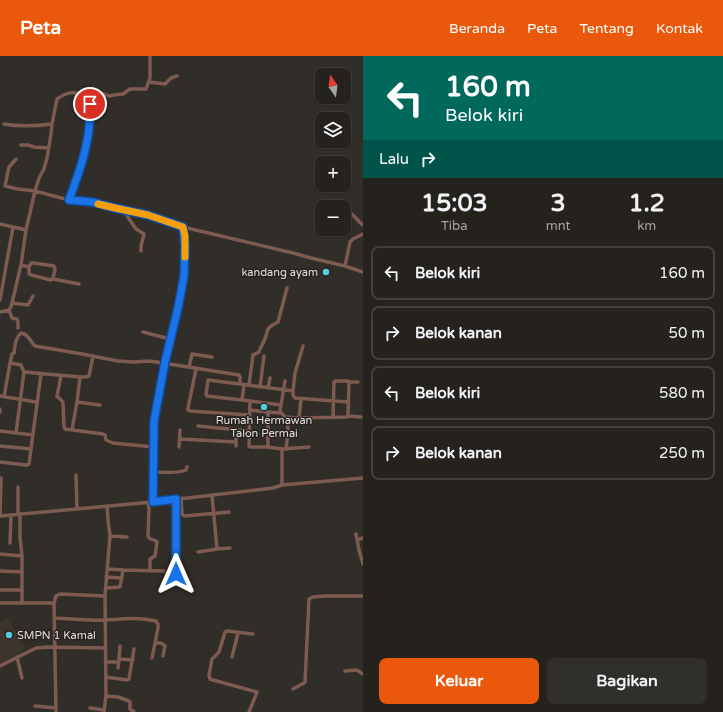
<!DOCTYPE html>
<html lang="id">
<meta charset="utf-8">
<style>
:root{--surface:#25221e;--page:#312f2b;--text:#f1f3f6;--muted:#a3a4a4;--line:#423f3c;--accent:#ea580c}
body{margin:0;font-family:"Varela Round",sans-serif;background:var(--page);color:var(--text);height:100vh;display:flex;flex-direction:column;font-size:15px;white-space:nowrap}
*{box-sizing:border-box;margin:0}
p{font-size:13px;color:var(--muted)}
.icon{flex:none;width:22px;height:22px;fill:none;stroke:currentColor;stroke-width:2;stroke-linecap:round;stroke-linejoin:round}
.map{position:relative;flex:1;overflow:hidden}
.drawer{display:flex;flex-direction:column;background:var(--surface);width:360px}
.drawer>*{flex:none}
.banner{background:#00695c;color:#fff;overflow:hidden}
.needle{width:26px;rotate:346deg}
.controls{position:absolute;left:315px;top:12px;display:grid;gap:8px}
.controls a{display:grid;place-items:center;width:36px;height:36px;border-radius:8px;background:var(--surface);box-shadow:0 1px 3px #0004,0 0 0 1px var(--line);font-size:20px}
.pin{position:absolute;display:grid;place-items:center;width:34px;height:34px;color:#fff;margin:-17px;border:2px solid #fff;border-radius:50%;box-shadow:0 1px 4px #0007}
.me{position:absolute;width:44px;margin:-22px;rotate:0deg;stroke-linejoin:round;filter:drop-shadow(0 0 3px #0008)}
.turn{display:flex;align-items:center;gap:14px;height:84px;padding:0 16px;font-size:18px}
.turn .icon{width:52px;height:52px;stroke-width:2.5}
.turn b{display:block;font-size:28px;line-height:34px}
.then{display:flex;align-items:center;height:38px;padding:0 16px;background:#0003;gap:8px;font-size:15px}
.eta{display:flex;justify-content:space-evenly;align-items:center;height:68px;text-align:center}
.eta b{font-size:24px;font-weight:700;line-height:28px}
.cta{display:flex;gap:8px;margin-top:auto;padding:8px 16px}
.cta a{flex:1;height:46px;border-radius:8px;background:var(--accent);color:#fff;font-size:16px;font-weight:700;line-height:46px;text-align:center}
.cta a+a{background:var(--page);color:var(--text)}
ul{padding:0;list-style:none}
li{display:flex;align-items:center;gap:12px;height:54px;margin:0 8px 6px;padding:0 8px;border:2px solid var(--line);border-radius:8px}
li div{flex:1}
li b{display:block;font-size:15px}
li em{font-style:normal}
header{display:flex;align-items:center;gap:24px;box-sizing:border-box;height:56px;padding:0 20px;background:var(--accent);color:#fff}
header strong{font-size:19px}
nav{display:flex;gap:22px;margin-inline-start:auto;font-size:14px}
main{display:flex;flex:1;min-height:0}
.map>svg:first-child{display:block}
</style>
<header>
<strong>Peta</strong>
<nav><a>Beranda</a><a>Peta</a><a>Tentang</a><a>Kontak</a></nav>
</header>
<main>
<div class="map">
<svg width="363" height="656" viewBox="0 0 363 656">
<rect width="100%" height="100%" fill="#312d28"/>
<path fill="#3d342b" d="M 7,562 L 26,592 L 0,608 L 0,566 Z"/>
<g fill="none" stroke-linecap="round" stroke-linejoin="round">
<path stroke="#7d5b51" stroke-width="3.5" d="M 149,26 L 165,28 L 171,22 L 177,20
M 4,68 C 19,71 36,70 52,68
M 21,89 L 28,89 L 34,91 L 49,92
M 16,103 L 9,111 L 5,130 L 18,133 L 35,135 L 69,144 L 92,146 L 115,152 L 148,159 L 183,171
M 69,144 C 78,121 84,99 89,75 C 91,63 89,51 91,38 L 98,36 L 109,40 L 114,39 L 123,38 L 130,33 L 146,33 L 150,22 L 150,0
M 123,154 L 136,173 L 144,178 L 141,190 L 141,195
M 346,155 C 355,158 356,164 363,169
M 0,168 L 26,174 L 35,135 L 39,122 L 44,113 L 47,102 L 51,78 L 52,68 L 57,43 C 71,33 75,38 91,38
M 21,209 L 29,211 L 31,207 L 34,207 L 54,210 L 55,213 L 53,222 L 51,224 L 31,219 L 29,218 L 29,211
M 345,210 L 350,186 L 353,183 L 363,178
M 53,223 L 79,228
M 0,244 L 13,171
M 12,247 L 28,249 L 33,240
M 9,254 L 12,262 L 17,263 L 18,266 L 18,272
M 0,256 L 9,254 L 11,251 L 21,209 L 26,174
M 143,276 L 170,283
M 93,300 L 89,320 L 86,321 L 80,321 L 77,346 L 100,349
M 189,311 L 192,298 L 212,301
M 196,313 L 188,352 L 188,354 L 190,355 L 249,359
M 24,316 L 80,321
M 61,320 L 57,340 L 63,346 L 64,370 L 65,373 L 103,378 L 105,379 L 106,384 L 113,387 L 154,391
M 285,325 L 280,355 C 282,358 285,360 286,363 C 290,371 287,384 286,393
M 349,326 L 358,326
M 240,328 L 208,324 L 206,339 L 207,340 L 242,344
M 244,329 L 242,344 L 250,345 L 249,390 L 250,391 L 268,391 L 282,393
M 249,329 L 253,299 L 259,296 L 260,293 L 265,283 L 268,273 L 271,270 L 278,266 L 287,232
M 260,331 L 264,300
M 268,332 L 270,322
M 293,335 L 295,317 L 303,290
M 0,340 L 36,346
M 4,341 L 10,307
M 250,345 L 281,349
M 250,354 L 268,356 L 268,391
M 0,356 L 0,353
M 268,356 L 281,357
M 347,360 L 361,361
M 285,361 L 299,362 L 346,361 L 347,361 L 348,359 L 349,327 L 348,325 L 335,325 L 334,326 L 333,361
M 299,362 L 301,343
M 198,370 L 249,375
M 72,374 L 77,346
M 0,375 L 33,379
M 16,377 L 24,316 L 21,309 L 10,307 L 12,298 L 14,297 C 15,290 15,282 21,277 C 29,278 30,286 35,290 L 82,298 L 118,305 L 133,306 L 150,305 L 239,319 L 240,321 L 240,328 L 293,335 L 293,339 L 295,342 L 348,346
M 180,383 L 236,386
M 0,390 L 31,393
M 236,390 L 236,373
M 179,391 L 180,374
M 0,406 L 26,409 L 29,408 L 41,318
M 153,416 C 164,416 176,418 186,414 L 187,411
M 76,419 L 77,453
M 282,429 L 363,422
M 181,442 L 182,458 L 183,459 L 185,460 L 229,456
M 148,446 L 149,453 L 148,480 L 149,482 L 156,485 L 157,486 L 155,500 L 150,503 L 150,515
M 153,446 L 154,365 L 165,306 L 178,252 L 184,220 L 185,191 L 183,171 L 297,198 L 311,202 L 345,210 L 363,216
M 18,458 L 18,431
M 20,458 L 20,481 L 22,500 L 22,547
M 0,460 L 153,446 L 273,432 L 282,429 L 282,393 L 309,391
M 0,460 L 1,422
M 356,478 L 359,494 L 363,508
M 110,480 L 127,481
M 357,484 L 363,482
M 10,487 L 11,459
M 217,493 L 230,492
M 198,496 L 217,493 L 212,439
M 0,498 L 22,500
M 108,513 L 123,514
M 0,515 L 22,516
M 176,518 L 176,443
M 106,521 L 121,522
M 106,532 L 120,531 L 123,514 L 164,515
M 0,534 L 22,534
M 0,547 L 54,547
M 55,562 C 71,563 89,565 105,564 C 124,563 137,561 156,565 L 158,568 L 158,572 L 152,602
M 155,587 L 161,587 L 165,590 L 163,600
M 17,601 L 22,622
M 232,601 L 238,577
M 119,603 L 120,590
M 106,606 L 118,606
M 0,610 L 36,592 L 47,591 L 105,592
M 118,612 L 119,603 L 133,604
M 345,615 L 357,614 L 363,618
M 106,621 L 127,624 L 129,623 L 134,593
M 293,633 L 304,627 L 305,626 L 309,543 L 313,541 L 324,540 L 363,540
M 106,640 L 118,641 L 129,645 L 130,646 L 130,653 L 134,656
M 35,650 L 56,652
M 90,652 L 104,654
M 56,656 L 54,547 L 56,540 L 60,538 L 105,540
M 104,656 L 106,640 L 105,540 L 110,479 L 108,465 L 107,450
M 249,656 L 257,636 L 213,624 L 210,623 L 209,619 L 212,603 L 219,596 L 225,576 L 227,575 L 253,578"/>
</g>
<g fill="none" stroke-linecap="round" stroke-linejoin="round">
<g stroke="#114b97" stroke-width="10">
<path id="route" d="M 90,48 C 89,56 90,64 89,72 C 87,95 77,122 69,144 L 92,146 L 115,152 L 148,159 L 183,171 L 185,191 L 184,220 L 178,252 L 165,306 L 154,365 L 153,446 L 176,443 L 176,518"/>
</g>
<use href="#route" stroke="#1a73e8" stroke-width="7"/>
<path stroke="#f59e0b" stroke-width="7" d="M 98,148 L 115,152 L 148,159 L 183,171 L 185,180 L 185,201"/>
</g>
<g fill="#53cbdb" stroke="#28231f" stroke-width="1.5">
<circle cx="326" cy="216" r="4"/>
<circle cx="264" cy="351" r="4"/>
<circle cx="9" cy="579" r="4"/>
</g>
<g text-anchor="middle" stroke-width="3" stroke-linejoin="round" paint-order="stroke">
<g font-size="11" fill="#e1dedb" stroke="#28231f" text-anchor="end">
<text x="318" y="220">kandang ayam</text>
<text x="264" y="368" text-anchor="middle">Rumah Hermawan<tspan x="264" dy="13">Talon Permai</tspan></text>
<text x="17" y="583" text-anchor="start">SMPN 1 Kamal</text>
</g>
</g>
</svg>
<div class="controls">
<a><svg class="needle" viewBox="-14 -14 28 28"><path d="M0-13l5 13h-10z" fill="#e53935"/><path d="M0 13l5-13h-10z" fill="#a3a4a4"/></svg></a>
<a><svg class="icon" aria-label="layers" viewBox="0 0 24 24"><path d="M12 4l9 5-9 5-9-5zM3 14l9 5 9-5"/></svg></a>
<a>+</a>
<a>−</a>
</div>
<div class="pin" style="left:90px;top:48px;background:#d93025"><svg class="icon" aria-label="arrive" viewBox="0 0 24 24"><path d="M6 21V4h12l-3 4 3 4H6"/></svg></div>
<svg class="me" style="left:176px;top:518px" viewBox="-20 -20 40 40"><path d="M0-17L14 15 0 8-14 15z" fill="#1a73e8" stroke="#fff" stroke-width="4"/></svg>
</div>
<section class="drawer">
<div class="banner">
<div class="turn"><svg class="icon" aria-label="left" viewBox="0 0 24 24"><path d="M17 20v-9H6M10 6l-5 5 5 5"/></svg><div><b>160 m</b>Belok kiri</div></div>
<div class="then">Lalu<svg class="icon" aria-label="right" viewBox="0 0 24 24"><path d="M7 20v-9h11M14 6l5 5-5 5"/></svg></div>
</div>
<div class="eta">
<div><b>15:03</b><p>Tiba</p></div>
<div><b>3</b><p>mnt</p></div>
<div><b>1.2</b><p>km</p></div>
</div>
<ul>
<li><svg class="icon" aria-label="left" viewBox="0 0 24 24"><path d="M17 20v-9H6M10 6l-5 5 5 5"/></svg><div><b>Belok kiri</b></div><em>160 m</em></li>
<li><svg class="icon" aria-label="right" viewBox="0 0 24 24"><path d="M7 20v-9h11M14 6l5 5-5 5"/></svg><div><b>Belok kanan</b></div><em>50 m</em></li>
<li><svg class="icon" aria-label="left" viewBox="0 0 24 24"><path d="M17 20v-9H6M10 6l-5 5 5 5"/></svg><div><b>Belok kiri</b></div><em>580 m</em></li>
<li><svg class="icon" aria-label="right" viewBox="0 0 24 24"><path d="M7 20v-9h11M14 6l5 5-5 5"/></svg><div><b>Belok kanan</b></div><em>250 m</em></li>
</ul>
<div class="cta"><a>Keluar</a><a>Bagikan</a></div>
</section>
</main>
